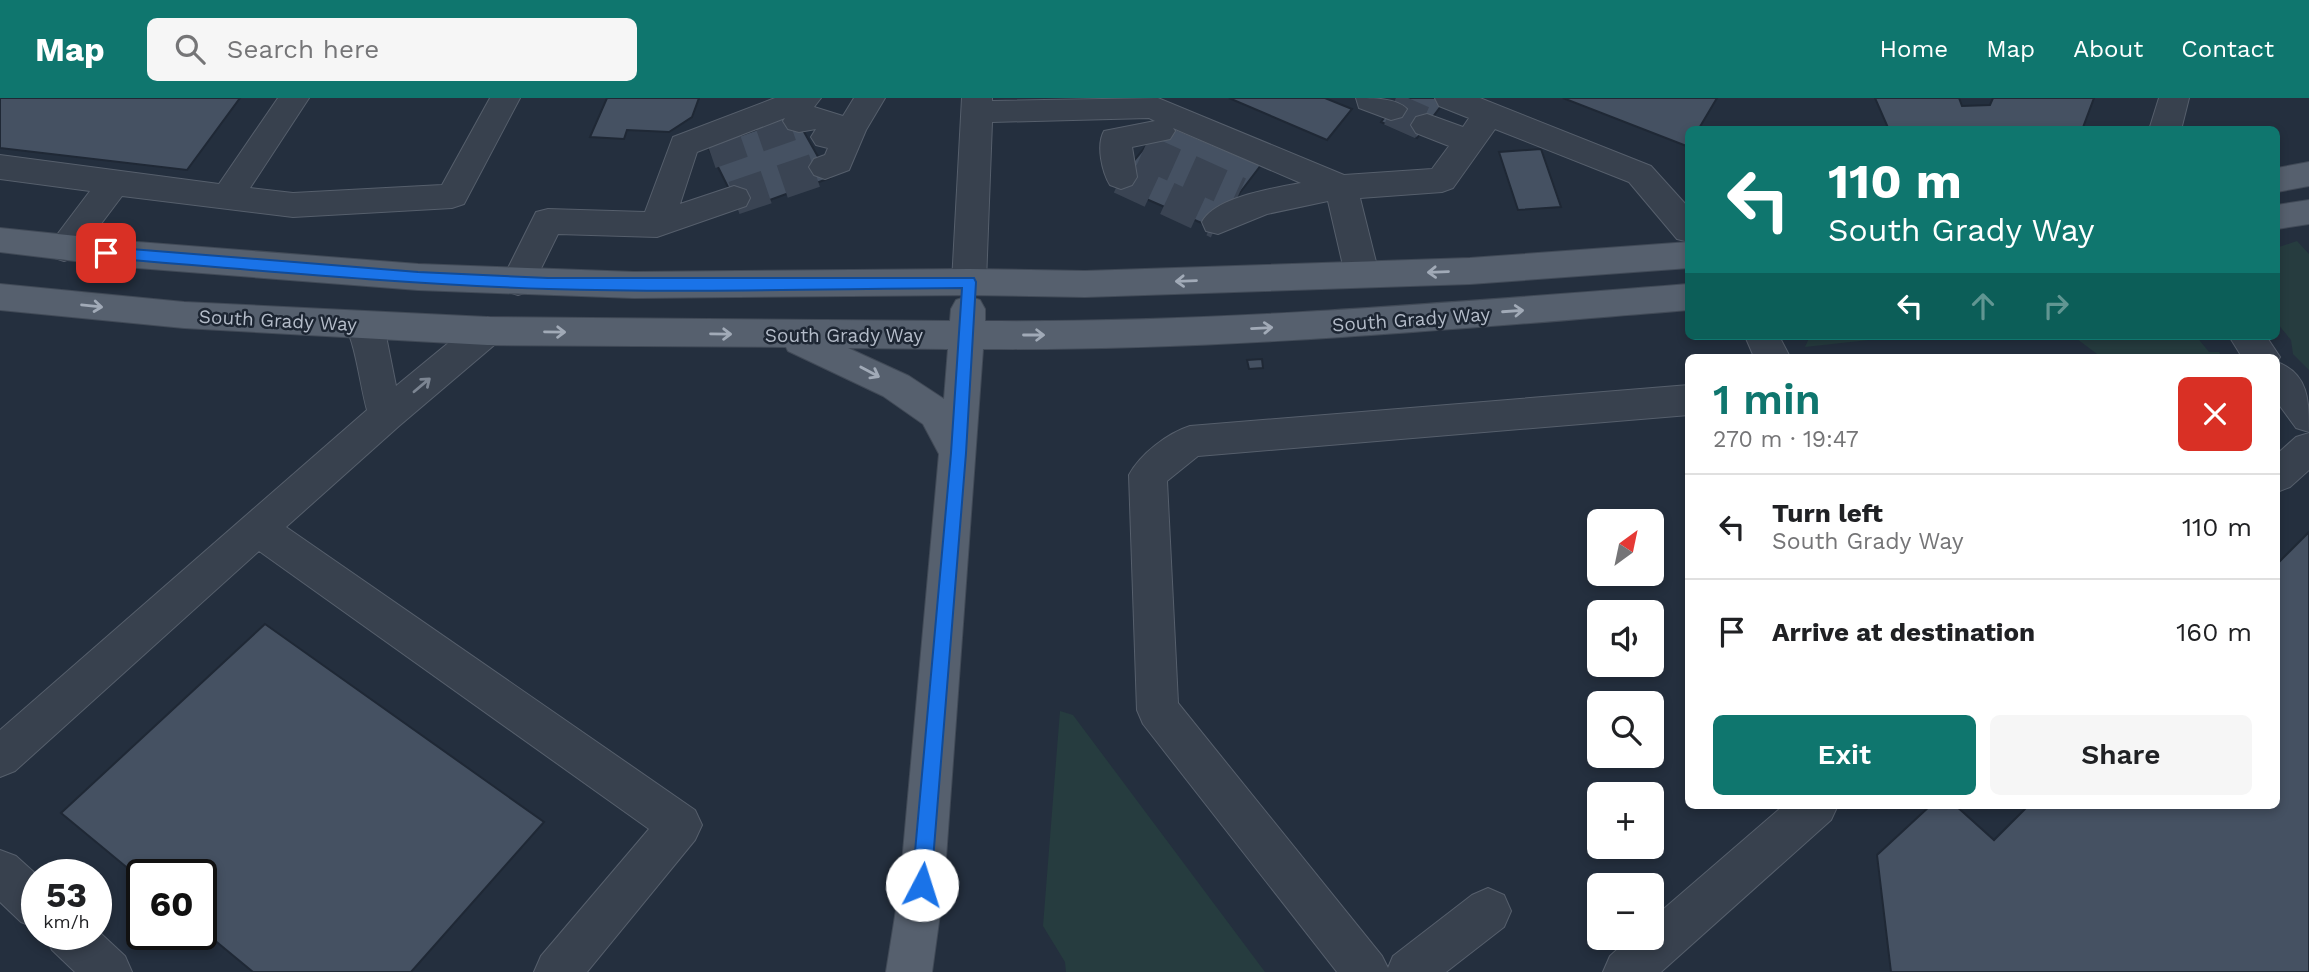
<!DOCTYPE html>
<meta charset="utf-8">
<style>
:root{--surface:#fff;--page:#f6f6f6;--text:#202124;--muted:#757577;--line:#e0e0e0;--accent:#0f766e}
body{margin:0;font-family:"Work Sans",sans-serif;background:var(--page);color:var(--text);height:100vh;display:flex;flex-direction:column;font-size:26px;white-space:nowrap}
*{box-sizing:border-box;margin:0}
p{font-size:23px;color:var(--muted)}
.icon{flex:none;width:38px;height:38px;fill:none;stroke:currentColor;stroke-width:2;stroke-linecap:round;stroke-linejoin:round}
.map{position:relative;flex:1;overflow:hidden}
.side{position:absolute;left:1685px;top:256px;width:595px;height:455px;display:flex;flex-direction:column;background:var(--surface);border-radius:10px;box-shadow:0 4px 10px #0003}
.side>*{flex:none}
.hud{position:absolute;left:1685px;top:28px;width:595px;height:214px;border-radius:10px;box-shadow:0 4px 10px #0003;background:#0f766e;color:#fff;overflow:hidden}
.needle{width:46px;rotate:33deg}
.buttons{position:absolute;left:1587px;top:411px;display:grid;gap:14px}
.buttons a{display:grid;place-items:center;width:77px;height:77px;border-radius:10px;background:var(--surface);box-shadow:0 4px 10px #0003;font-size:35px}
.speed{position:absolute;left:21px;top:761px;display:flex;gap:14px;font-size:35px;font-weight:700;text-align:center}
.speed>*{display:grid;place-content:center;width:91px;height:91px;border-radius:50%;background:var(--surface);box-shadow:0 4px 10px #0003;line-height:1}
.speed small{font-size:18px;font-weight:400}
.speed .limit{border:4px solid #111;border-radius:10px;background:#fff;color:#111}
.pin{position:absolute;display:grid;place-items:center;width:60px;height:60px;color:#fff;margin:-30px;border-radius:14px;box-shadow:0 4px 10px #0006}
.me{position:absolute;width:77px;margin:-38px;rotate:5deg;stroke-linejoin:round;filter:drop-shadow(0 0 5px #0008)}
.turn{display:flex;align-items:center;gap:24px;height:147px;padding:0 28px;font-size:32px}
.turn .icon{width:91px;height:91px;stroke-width:2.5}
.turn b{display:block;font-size:49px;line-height:60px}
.lanes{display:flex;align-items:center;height:66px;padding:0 28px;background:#0003;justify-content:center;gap:35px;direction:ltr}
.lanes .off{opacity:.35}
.round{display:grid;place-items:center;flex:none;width:74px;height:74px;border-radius:10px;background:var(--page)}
.head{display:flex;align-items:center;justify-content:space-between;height:119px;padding:0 28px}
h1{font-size:42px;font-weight:600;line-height:52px;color:var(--accent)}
.primary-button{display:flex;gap:14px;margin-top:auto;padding:14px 28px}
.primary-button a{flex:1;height:80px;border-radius:10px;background:var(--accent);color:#fff;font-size:28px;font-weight:600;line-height:80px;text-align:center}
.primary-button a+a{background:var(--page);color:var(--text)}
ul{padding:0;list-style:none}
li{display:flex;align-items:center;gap:21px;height:105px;padding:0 28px;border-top:2px solid var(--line)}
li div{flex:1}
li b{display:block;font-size:26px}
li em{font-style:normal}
header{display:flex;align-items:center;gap:42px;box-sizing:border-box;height:98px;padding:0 35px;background:var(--accent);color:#fff}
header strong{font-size:33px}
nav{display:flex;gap:38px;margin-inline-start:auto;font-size:24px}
.search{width:490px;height:63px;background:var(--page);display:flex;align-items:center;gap:18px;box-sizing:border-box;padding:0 24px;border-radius:10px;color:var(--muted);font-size:26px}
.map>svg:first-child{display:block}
</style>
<header>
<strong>Map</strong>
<div class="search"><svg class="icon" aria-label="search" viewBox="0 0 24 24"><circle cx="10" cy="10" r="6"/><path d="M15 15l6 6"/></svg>Search here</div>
<nav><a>Home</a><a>Map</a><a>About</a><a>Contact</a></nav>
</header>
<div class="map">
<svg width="2309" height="874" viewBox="0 0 2309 874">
<rect width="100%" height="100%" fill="#242f3e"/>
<path fill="#263c3f" d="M 2297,143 L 2309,156 L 2309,272 L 2293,256 L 2291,242 L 2277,225 L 2277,160 L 2279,149 Z
M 1810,238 L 1905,238 L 1805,249 Z
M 2073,238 L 2196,238 L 2209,254 L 2219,254 L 2222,259 L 2101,259 Z
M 1060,613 L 1073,617 L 1265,874 L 1066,874 L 1065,864 L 1043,828 Z"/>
<path fill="#455162" stroke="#1f2835" stroke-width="2" d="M 0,0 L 240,0 L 187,72 L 0,50 Z
M 607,0 L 699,0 L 692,19 L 669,34 L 627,32 L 624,41 L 590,39 Z
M 1229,0 L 1325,0 L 1352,11 L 1327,42 Z
M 1400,0 L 1447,0 L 1417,40 L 1381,24 Z
M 1563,0 L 1717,0 L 1698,32 L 1689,32 L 1689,49 Z
M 1875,0 L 1959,0 L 1962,8 L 1990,7 L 1993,0 L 2094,0 L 2082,32 L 1889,32 Z
M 795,18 L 830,80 L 740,113 L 708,49 Z
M 1164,26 L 1261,67 L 1213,130 L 1114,87 Z
M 1541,51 L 1561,109 L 1518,112 L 1499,54 Z
M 1262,261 L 1263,270 L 1249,271 L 1247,262 Z
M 2309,434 L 2309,874 L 1891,874 L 1877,757 L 1931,707 L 1955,707 L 1994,742 L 2029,707 L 2277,707 L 2277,466 Z
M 265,526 L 544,724 L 411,874 L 253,874 L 201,831 L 201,777 L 142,777 L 142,782 L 61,715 Z"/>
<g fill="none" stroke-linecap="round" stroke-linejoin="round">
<path stroke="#3a4453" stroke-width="34" stroke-dasharray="34 17" stroke-linecap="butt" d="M 1391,11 L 1427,27
M 1143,53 L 1239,96
M 710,54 L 799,23
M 1121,79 L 1218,124
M 734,100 L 825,69"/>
<g stroke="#565f6c" stroke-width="2">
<path id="minor" d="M 278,0 L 309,0 L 250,90 L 293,95 L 442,87 L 490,0 L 520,0 L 464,106 L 452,110 L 293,119 L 122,98 L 76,159 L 64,163 L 52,159 L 47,150 L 90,93 L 0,81 L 0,57 L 219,86 Z
M 775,0 L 821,0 L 814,9 L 843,18 L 854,0 L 885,0 L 866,32 L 849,72 L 825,81 L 814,77 L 809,69 L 814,61 L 825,57 L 828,50 L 816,47 L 811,39 L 816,31 L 799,34 L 788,31 L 783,23 L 785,20 L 697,54 L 680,106 L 734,88 L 746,92 L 750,100 L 746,108 L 657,139 L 558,136 L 530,193 L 518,197 L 506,193 L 501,184 L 536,114 L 548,111 L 645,114 L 673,39 Z
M 962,0 L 992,0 L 992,3 L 1158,0 L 1344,77 L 1432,71 L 1449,48 L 1416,35 L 1411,27 L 1416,19 L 1427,16 L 1463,29 L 1469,20 L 1439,8 L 1435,0 L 1480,0 L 1651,68 L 1689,110 L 1689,144 L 1677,141 L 1629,84 L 1495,31 L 1453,90 L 1442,94 L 1360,100 L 1379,176 L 1374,185 L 1362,189 L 1350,185 L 1345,176 L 1328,103 L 1267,116 L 1218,136 L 1206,133 L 1202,124 C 1215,99 1274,90 1301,85 L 1173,30 L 1175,33 L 1170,41 L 1132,49 L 1137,79 L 1132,87 L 1121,91 L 1110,87 C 1102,74 1096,47 1104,33 L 1155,23 L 1149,20 L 992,24 L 986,184 L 981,193 L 969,197 L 957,193 L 952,184 Z
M 1356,0 C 1373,0 1397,0 1407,11 L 1402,19 L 1391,22 L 1359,10 Z
M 2159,0 L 2189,0 L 2181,32 L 2149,32 Z
M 362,213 L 374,217 L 386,238 L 396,288 L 475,223 L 487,219 L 499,223 L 504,233 L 499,243 L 399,328 L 286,429 L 695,712 L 702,727 L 695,742 L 587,874 L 534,874 L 541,858 L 649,731 L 259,453 L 15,673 L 0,679 L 0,632 L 367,312 C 360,287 356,248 345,227 L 350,217 Z
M 1745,238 L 1779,238 L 1790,259 L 1754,259 Z
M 2229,238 L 2266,238 L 2280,259 L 2277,264 C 2309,276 2309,303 2309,334 L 2296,330 L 2277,304 L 2277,259 L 2242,259 Z
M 1689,287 L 1689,317 L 1198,358 L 1167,383 L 1178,605 L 1382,858 L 1388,870 L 1393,858 L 1472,797 L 1488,790 L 1504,797 L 1511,813 L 1504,829 L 1446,874 L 1337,874 L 1143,626 L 1137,612 L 1129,377 C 1140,356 1168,335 1190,328 Z
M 2309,335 L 2309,372 L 2290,389 L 2277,394 L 2277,356 L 2296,339 Z
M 1784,707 L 1838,707 L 1831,722 L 1661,874 L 1603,874 L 1610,858 L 1630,840 L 1652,840 L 1652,821 Z
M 0,752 L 16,758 L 37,777 L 37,830 L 21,824 L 0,804 Z
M 96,831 L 125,858 L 132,874 L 75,874 L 52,852 L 45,836 L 96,836 Z"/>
</g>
<g stroke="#414a57" stroke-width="2">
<path id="major" d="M 2309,64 L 2309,88 L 2277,94 L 2277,70 Z
M 2309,102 L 2309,126 L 2277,131 L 2277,107 Z
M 0,130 L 125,143 L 418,166 L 634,174 L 969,171 L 1085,173 L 1470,160 L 1689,144 L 1689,170 L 1470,186 L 1085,199 L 969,197 L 634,200 L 418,192 L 125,169 L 0,154 Z
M 0,186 L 184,204 L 487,219 L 950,223 L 951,211 L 956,202 L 968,198 L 980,202 L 985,211 L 985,223 C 1220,225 1454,204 1689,186 L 1689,212 C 1454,231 1219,253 983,251 L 944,787 L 932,874 L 886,874 L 900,787 L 939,356 L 923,326 L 883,298 L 788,253 L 786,249 L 487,247 L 184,230 L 0,212 ZM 848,250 L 948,251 L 944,301 L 909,278 Z"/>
</g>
<use href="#minor" fill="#38414e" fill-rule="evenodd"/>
<use href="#major" fill="#56606e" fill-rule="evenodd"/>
</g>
<defs><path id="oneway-shaft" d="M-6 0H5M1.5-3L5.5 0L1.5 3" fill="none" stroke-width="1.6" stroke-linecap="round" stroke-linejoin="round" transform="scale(1.75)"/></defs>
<g stroke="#a1aab7">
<use href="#oneway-shaft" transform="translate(1438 174) rotate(178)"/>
<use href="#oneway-shaft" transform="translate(1186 183) rotate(178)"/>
<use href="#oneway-shaft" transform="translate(92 208) rotate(6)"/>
<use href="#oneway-shaft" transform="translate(1513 213) rotate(-4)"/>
<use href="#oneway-shaft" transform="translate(1262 230) rotate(-3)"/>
<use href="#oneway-shaft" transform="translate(555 234) rotate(1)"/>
<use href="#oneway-shaft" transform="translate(721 236) rotate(1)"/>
<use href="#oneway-shaft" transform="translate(1034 237)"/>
<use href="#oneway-shaft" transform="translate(870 274) rotate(28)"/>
</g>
<use stroke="#7c8592" href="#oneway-shaft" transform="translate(422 287) rotate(-40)"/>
<path fill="#1a73e8" stroke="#114b97" stroke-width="2" d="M 106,149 L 418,174 L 548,180 L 974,180 L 976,184 L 966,355 L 931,787 L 928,793 L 922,796 L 915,793 L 912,787 L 951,355 L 962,190 C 824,191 687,195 549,191 C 401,186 254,172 106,160 L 99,155 Z"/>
<g text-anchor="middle" stroke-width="5" stroke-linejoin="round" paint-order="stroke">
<g font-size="19" fill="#b4bcc9" stroke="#1d2633">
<text transform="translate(1411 221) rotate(-4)" y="7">South Grady Way</text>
<text transform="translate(278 222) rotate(3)" y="7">South Grady Way</text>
<text x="844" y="244">South Grady Way</text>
</g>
</g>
</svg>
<div class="buttons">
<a><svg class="needle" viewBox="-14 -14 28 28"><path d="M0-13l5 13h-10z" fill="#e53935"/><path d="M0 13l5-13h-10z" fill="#757577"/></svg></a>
<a><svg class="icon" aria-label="sound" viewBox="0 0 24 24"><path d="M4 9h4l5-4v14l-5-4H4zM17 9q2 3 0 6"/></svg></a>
<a><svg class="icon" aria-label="search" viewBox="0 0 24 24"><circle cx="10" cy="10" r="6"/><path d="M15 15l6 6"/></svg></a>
<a>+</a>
<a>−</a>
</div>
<div class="speed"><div>53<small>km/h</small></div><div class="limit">60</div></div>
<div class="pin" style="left:106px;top:155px;background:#d93025"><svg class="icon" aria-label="arrive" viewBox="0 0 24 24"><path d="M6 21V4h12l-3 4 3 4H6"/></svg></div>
<svg class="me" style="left:922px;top:787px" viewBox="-20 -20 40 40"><circle r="19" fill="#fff"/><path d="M0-13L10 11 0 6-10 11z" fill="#1a73e8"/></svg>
<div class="hud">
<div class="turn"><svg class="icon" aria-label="left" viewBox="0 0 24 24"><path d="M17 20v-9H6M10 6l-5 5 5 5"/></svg><div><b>110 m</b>South Grady Way</div></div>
<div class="lanes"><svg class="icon" aria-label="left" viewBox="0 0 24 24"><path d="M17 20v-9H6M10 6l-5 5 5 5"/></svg><svg class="icon off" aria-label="ahead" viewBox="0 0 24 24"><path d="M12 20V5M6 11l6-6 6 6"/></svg><svg class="icon off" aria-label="right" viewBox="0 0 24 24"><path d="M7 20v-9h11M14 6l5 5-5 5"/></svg></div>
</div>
<section class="side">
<div class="head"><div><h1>1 min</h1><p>270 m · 19:47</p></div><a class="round" style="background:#d93025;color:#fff"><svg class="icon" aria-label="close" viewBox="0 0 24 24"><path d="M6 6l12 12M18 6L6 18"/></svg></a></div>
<ul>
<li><svg class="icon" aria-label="left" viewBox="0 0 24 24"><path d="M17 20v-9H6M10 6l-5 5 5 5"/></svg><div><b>Turn left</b><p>South Grady Way</p></div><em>110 m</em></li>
<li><svg class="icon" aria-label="arrive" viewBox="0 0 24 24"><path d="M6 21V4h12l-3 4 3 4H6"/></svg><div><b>Arrive at destination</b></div><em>160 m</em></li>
</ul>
<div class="primary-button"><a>Exit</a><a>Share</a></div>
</section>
</div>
